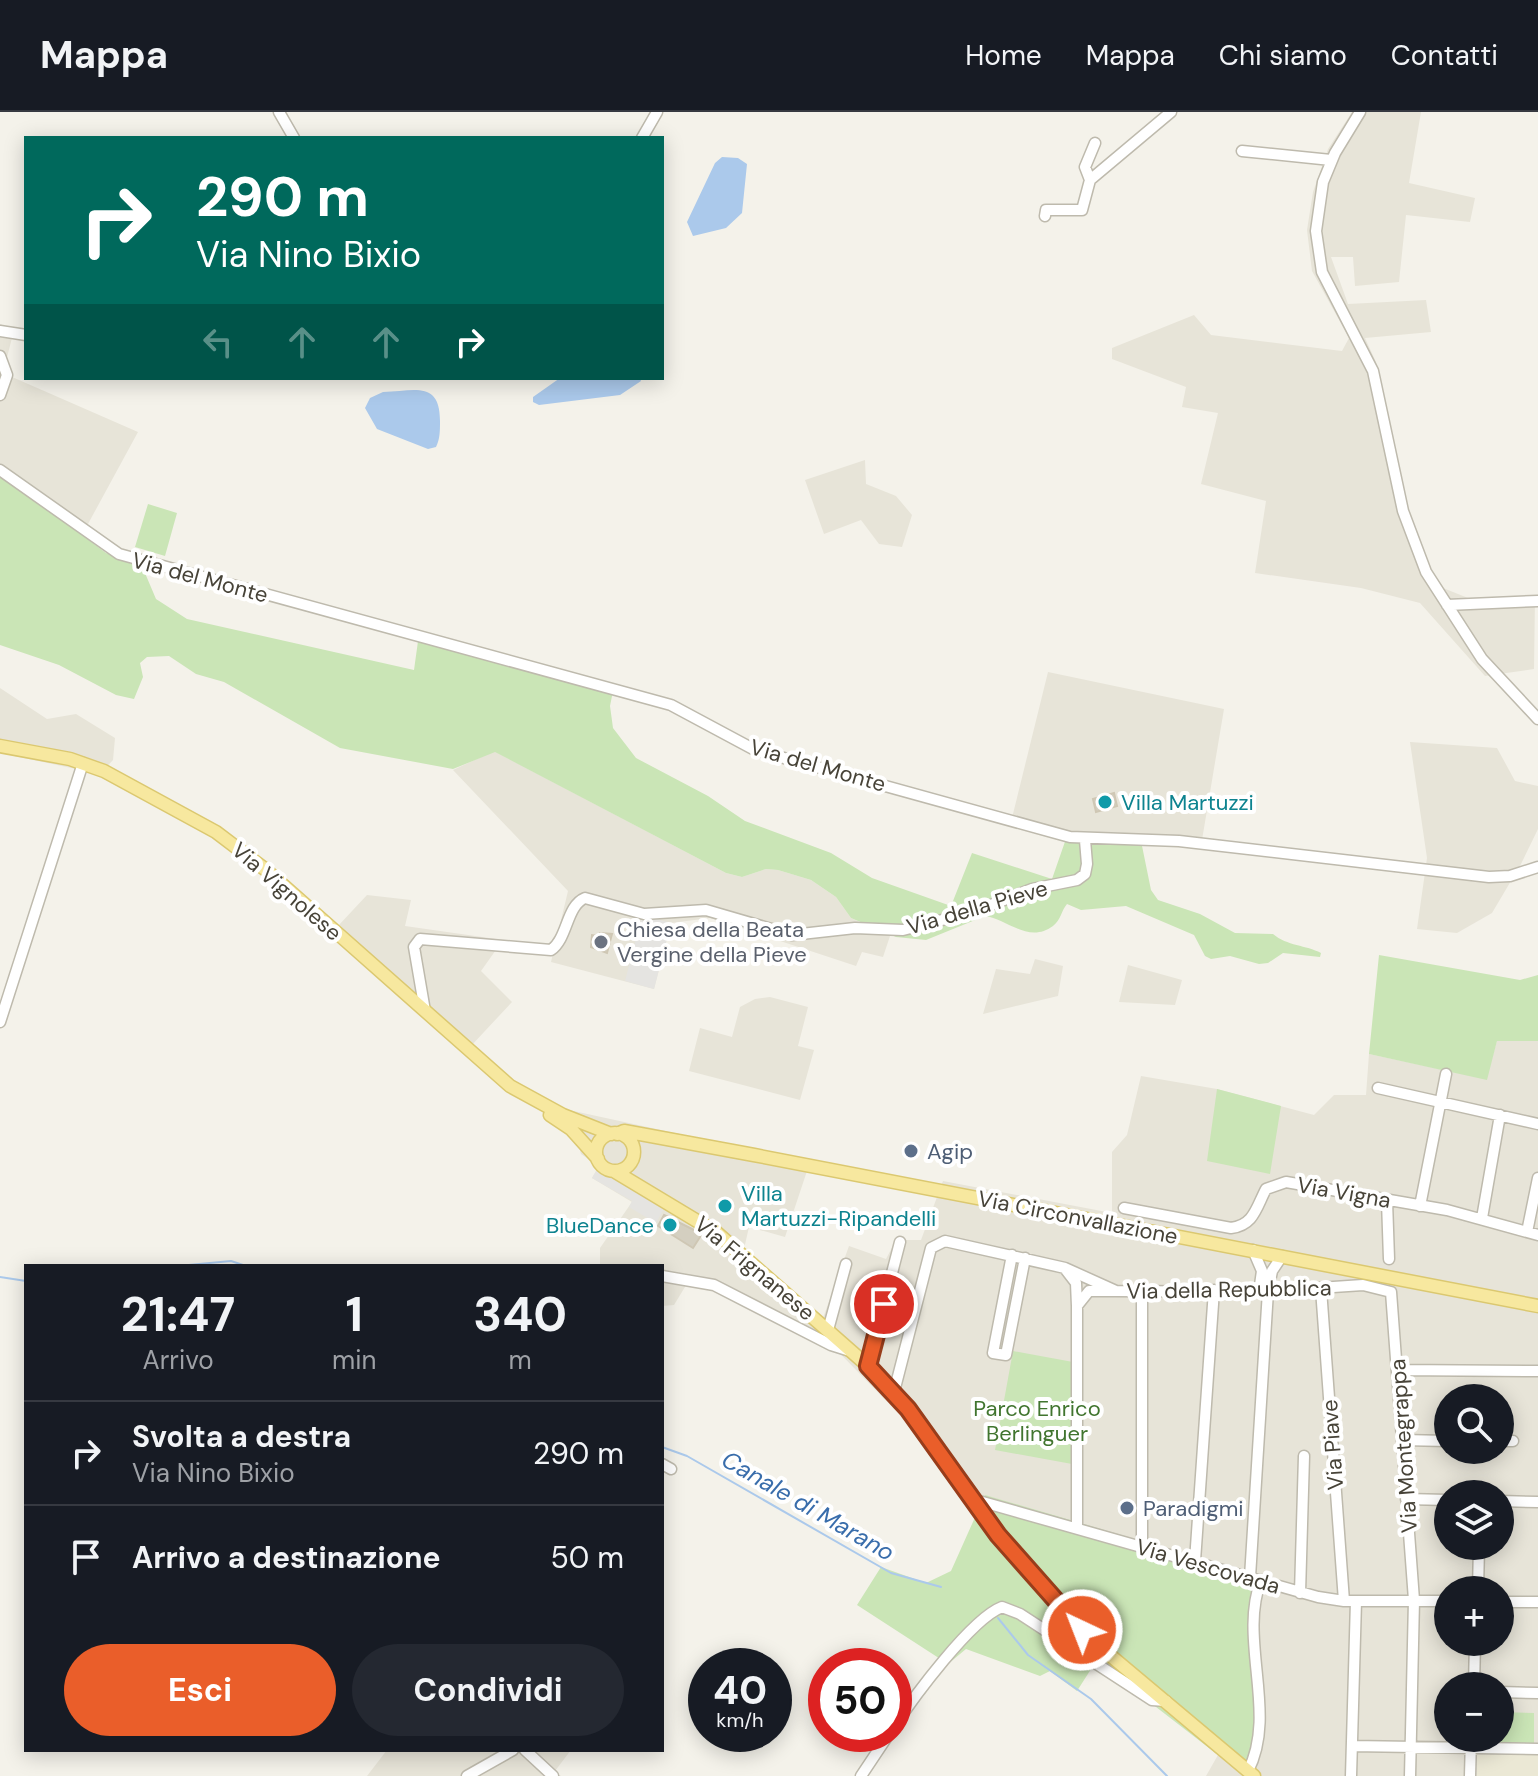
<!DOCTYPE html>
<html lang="it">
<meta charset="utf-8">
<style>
:root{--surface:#171b24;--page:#242831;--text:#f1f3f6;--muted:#9ea1a6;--line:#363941;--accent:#ea5e2a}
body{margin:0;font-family:"DM Sans",sans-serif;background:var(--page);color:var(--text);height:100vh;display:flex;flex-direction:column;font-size:30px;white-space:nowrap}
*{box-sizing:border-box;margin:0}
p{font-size:26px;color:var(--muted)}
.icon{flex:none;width:44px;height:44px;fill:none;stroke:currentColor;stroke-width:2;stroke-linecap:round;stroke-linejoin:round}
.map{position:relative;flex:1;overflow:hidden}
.panel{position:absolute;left:24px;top:1152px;width:640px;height:488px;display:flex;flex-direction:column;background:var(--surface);border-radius:0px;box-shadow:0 4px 20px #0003}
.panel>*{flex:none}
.banner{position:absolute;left:24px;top:24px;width:640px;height:244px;border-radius:0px;box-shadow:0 4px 20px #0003;background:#00695c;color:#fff;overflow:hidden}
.tools{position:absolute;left:1434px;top:1272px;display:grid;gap:16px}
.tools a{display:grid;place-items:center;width:80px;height:80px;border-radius:50%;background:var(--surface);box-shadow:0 4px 20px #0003;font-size:40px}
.speed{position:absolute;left:688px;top:1536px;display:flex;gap:16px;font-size:40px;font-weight:700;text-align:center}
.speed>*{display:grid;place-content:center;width:104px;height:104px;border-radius:50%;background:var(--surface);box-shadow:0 4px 20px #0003;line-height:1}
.speed small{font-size:20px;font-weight:400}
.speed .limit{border:12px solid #d22;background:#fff;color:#111}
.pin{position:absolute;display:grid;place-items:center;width:68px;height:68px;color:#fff;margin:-34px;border:4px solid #fff;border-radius:50%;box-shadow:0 2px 8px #0007}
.me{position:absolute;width:88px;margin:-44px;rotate:317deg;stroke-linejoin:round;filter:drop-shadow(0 0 6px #0008)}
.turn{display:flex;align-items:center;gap:28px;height:168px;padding:0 40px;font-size:36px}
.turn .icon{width:104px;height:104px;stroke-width:2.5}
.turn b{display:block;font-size:56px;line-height:68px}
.lanes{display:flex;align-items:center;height:76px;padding:0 40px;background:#0003;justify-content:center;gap:40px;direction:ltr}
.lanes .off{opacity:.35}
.eta{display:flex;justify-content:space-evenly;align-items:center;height:136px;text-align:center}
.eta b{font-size:48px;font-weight:700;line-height:56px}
.action{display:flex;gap:16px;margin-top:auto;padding:16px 40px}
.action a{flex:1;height:92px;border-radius:48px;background:var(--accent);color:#fff;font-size:32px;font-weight:700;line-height:92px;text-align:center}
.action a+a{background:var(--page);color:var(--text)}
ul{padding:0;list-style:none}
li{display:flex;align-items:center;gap:24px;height:104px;padding:0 40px;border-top:2px solid var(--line)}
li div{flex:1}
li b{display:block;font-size:30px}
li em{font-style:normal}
header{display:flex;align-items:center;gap:48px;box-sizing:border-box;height:112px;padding:0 40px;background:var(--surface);border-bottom:2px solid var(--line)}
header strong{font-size:38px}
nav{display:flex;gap:44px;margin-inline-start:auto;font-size:28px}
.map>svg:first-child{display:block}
</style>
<header>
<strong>Mappa</strong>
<nav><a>Home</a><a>Mappa</a><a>Chi siamo</a><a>Contatti</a></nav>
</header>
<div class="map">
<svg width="1538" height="1664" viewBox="0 0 1538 1664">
<rect width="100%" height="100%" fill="#f4f2ea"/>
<path fill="#e7e4d8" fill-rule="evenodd" d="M 1352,0 L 1421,0 L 1409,71 L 1475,86 L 1470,110 L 1406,103 L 1399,170 L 1355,174 L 1353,145 L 1331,145 L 1348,192 L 1426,188 L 1431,220 L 1365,226 L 1376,250 L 1409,408 L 1425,450 L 1443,476 L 1468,486 L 1535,485 L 1534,557 L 1485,564 L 1420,491 L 1361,476 L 1255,461 L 1266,389 L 1201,372 L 1218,301 L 1182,295 L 1186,275 L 1112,247 L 1112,236 L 1194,203 L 1211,223 L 1342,239 L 1349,226 L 1312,159 L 1307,118 L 1313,80 L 1328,37 Z
M 0,212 L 14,218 L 3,261 L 138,320 L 82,423 L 0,361 Z
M 865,348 L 866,372 L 896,384 L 912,403 L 902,435 L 879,432 L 861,408 L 824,422 L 805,368 Z
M 1048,560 L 1224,597 L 1202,728 L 1068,721 L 1012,706 Z
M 0,576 L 47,607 L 76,602 L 115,626 L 113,648 L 100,662 L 0,641 Z
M 1410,630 L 1497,636 L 1515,669 L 1538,674 L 1538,717 L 1521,752 L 1492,801 L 1457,821 L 1417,817 L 1427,746 Z
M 494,639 L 726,761 L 742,765 L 766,757 L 778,758 L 811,768 L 836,785 L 851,806 L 890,824 L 883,845 L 862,840 L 856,854 L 710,806 L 671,811 L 654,877 L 551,850 L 568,779 L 453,658 Z
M 367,783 L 411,788 L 405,814 L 503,828 L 481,859 L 512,890 L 471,934 L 338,814 Z
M 1035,847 L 1063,854 L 1058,884 L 983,902 L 996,857 L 1030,862 Z
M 1128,853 L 1182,868 L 1175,893 L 1119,890 Z
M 770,885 L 808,895 L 798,934 L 814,938 L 800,988 L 689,959 L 700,916 L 732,925 L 740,895 L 755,887 Z
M 1497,929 L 1538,929 L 1538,1664 L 1206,1664 L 1218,1643 L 1249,1659 L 985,1383 L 973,1403 L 899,1302 L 819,1220 L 815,1227 L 716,1175 L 688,1170 L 674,1193 L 662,1194 L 662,1154 L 600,1154 L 600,1136 L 632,1090 L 592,1066 L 599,1054 L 581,1042 L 569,998 L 753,1038 L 811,1047 L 785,1125 L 749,1115 L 744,1137 L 823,1206 L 849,1134 L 886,1147 L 896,1128 L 921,1128 L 943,1069 L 1112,1101 L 1112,1040 L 1127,1023 L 1141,964 L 1217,977 L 1314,1003 L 1334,983 L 1366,983 L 1369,942 L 1486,967 ZM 1448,1286 L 1500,1286 L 1500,1338 L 1448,1338 ZM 1448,1382 L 1500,1382 L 1500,1434 L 1448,1434 ZM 1448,1478 L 1500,1478 L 1500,1530 L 1448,1530 ZM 1448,1574 L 1500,1574 L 1500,1626 L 1448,1626 Z
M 387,1638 L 571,1638 L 555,1659 L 561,1664 L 367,1664 Z"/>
<path fill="#ebe8d5" d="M 1477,1643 L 1538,1643 L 1538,1664 L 1477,1664 Z"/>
<path fill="#cae5b6" d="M 0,361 L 106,441 L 142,454 L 156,487 L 187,507 L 414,558 L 419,522 L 613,579 L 610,594 L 613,616 L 636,646 L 708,684 L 745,709 L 831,741 L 872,766 L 951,794 L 972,741 L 1052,767 L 1068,721 L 1140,724 L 1151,778 L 1158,788 L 1200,802 L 1235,821 L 1273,822 C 1287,834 1306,833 1321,841 L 1320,845 L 1283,841 L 1268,851 L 1259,852 L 1230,844 L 1211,847 L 1205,844 L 1194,823 L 1126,794 L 1081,798 L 1067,792 C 1061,799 1061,808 1053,814 C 1029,832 1007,807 985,804 L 926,828 L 896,825 L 851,806 L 836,785 L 811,768 L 778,758 L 766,757 L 742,765 L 726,761 L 495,640 L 453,657 L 340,636 L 224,570 L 196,562 L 169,544 L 147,545 L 140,551 L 143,565 L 134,587 L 116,583 L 59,553 L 0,533 Z
M 148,392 L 177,401 L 165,444 L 135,435 Z
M 1379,843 L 1520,868 L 1538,863 L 1538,929 L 1497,929 L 1487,968 L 1369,942 Z
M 1217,977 L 1281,994 L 1270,1062 L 1207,1049 Z
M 1013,1239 L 1073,1250 L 1072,1352 L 995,1338 Z
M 985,1383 L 1251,1461 L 1260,1615 L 1249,1659 L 1218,1643 L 1147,1588 L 1093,1554 L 1077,1579 L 1050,1559 L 1040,1564 L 966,1537 L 948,1552 L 857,1493 L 881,1455 L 926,1471 L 951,1459 Z
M 1500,1600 L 1534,1601 L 1534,1632 L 1477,1631 L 1477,1626 L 1500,1626 Z"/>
<path fill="#e5e4e1" d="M 642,803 L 671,811 L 654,877 L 625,869 Z
M 599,1054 L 666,1093 L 656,1111 L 629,1095 L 632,1089 L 592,1066 Z"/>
<path fill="#abc9eb" d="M 722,45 L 738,46 L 747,52 L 742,101 L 726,116 L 693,124 L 687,110 L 715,51 Z
M 560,266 L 640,266 L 641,269 L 620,283 L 539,293 L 533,290 L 533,285 Z
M 383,280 C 414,279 440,268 440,309 C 440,319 440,327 436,335 L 428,337 L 377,317 L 365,296 L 370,286 Z"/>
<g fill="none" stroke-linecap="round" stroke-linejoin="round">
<path stroke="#abc9eb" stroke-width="2" d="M 178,1154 L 231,1149 L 246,1154
M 0,1165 L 26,1169
M 662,1335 L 687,1344 L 891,1461 L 941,1475
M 998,1506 L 1028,1543 L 1091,1587 L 1167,1664"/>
</g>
<path fill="#d4cfc0" stroke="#cfc7b4" stroke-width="2" d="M 1114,681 L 1117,694 L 1096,700 L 1093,687 Z
M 600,821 L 612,822 L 607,841 L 591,835 L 592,823 L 600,824 Z
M 664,1103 L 702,1122 L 693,1136 L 658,1114 Z"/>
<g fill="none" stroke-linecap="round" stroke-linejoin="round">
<g stroke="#bebaad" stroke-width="13">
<path id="minor" d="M 279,0 L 294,26
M 1360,0 L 1335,41 L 1323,70 L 1316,119 L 1322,160 L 1373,259 L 1403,399 L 1426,460 L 1482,547 L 1538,607
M 642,26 L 657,0
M 1242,39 L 1331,48
M 1090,68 L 1171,0
M 1045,104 L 1046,98 L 1082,98 L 1090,68 L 1085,55 L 1095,31
M 0,219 L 26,223
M 0,244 L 7,263 L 0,283
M 0,358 L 119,442 L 671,593 L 755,638 L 1070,725 L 1179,729 L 1489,765 L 1510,764 L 1538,755
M 1447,493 L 1538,489
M 425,899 L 414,835 L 420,827 L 551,838 C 568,826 566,794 585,786 L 644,802 L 706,798 L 792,823 L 855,816 L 903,818 L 973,800 L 1032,777 L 1077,768 L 1085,762 L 1087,752 L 1085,728
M 0,910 L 83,651
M 1378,976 L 1538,1012
M 1387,1089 L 1389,1147
M 1420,1094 L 1446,962
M 1124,1096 L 1231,1116 C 1254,1113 1256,1096 1266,1077 L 1286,1070 L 1447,1098 L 1538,1123
M 1482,1106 L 1500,1003
M 1527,1120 L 1538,1066
M 1253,1138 L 1262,1159 L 1259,1180
M 1012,1143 L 993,1241 L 1006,1243 L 1025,1146
M 1066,1158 L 1076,1171 L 1077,1194 L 1077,1415
M 662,1164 L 714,1173 L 831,1233 L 850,1239
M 1321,1177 L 1344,1489
M 1077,1194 L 1089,1179 L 1114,1179
M 828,1218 L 846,1152
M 868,1254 L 900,1130
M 1397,1258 L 1538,1259
M 894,1280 L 931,1136 L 945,1129 L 1065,1156 L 1116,1179 L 1259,1180 L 1363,1173 L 1391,1180 L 1414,1488 L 1410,1664
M 1402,1328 L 1448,1329
M 1500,1329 L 1513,1329
M 662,1352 L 671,1357
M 972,1387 L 1318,1485 L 1344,1489 L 1448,1489
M 1406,1387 L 1448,1388
M 1500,1389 L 1538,1390
M 1142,1434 L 1142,1179
M 1195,1449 L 1214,1178
M 1250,1465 L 1268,1179 L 1272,1159 L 1282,1144
M 1478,1478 L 1479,1434
M 1300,1481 L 1304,1344
M 1500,1490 L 1538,1490
M 1474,1574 L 1475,1530
M 1500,1580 L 1538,1581
M 894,1615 C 913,1586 971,1507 1002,1495 L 1020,1502 L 1152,1588 L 1166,1589
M 1352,1634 L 1538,1637
M 525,1638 L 553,1664
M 1248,1659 C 1278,1601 1238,1528 1261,1468
M 467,1664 L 513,1638
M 861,1664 L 889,1622
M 1351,1664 L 1356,1489
M 1470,1664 L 1471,1626"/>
</g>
<g stroke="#dbc870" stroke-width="15">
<path id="major" d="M 0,634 L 70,647 L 104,659 L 216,720 L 266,758 L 510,974 L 563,1003 L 611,1022
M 550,1003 L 571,1017 L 598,1047
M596 1040a19 19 0 1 1 38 0a19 19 0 1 1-38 0Z
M 617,1022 L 624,1019 L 754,1043 L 1538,1194
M 614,1059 L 717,1121 L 868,1254 L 894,1280 L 998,1423 L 1064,1499 L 1105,1539 L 1254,1664"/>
</g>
<use href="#minor" stroke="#fff" stroke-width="10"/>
<use href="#major" stroke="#f7e89f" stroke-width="12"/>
</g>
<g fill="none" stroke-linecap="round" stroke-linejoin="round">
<g stroke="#983d1b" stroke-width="20">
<path id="route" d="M 884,1192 L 868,1254 L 908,1297 L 998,1423 L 1082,1518"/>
</g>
<use href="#route" stroke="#ea5e2a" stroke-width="14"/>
</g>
<g fill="#0f9aa8" stroke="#fff" stroke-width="3">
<circle cx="1105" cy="690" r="8"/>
<circle cx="725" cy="1094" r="8"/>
<circle cx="670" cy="1113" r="8"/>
</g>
<circle fill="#6b7280" stroke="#fff" stroke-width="3" cx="601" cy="830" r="8"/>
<g fill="#5c6f8a" stroke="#fff" stroke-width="3">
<circle cx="911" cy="1039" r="8"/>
<circle cx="1127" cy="1396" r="8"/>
</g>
<g text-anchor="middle" stroke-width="8" stroke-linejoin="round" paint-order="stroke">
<g font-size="22" fill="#474338" stroke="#fff">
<text transform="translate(200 465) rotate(15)" y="8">Via del Monte</text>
<text transform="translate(818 653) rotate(16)" y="8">Via del Monte</text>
<text transform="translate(287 779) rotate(41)" y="8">Via Vignolese</text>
<text transform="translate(977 795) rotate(-16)" y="8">Via della Pieve</text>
<text transform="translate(1344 1080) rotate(10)" y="8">Via Vigna</text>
<text transform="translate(1078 1105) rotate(11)" y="8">Via Circonvallazione</text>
<text transform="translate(755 1156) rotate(40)" y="8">Via Frignanese</text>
<text transform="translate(1229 1177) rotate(-1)" y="8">Via della Repubblica</text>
<text transform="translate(1332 1333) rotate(-94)" y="8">Via Piave</text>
<text transform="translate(1403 1334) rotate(-94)" y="8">Via Montegrappa</text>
<text transform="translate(1208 1454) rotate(16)" y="8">Via Vescovada</text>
</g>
<g font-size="22" fill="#0d838f" stroke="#fff" text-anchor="start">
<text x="1121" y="698">Villa Martuzzi</text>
<text x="741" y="1089">Villa<tspan x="741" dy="25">Martuzzi-Ripandelli</tspan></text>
<text x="654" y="1121" text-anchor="end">BlueDance</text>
</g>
<g font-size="22" fill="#5b616d" stroke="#fff" text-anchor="start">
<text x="617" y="825">Chiesa della Beata<tspan x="617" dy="25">Vergine della Pieve</tspan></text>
</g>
<g font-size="22" fill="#4e5e75" stroke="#fff" text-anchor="start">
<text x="927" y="1047">Agip</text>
<text x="1143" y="1404">Paradigmi</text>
</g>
<g font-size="22" fill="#41752f" stroke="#fff">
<text x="1037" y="1304">Parco Enrico<tspan x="1037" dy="25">Berlinguer</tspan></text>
</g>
<g font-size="24" font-style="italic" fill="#396dab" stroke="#fff">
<text transform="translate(808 1394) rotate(30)" y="8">Canale di Marano</text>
</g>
</g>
</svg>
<div class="tools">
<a><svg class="icon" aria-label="search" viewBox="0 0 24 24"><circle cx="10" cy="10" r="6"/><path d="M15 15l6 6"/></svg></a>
<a><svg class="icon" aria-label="layers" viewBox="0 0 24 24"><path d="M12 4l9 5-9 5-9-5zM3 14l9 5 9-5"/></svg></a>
<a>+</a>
<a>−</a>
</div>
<div class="speed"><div>40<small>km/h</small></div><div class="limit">50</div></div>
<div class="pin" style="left:884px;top:1192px;background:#d93025"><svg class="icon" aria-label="arrive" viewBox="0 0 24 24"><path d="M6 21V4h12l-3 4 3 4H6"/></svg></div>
<svg class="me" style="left:1082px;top:1518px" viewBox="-20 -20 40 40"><circle r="17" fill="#ea5e2a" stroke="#fff" stroke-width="3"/><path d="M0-11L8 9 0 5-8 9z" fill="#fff"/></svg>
<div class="banner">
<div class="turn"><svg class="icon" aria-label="right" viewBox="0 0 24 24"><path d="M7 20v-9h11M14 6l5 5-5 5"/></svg><div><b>290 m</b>Via Nino Bixio</div></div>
<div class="lanes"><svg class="icon off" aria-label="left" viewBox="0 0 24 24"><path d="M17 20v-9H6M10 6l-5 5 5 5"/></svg><svg class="icon off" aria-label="ahead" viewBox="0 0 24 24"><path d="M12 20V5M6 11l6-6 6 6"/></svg><svg class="icon off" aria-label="ahead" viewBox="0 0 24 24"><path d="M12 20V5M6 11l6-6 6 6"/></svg><svg class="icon" aria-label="right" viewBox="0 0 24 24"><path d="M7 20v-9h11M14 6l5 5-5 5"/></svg></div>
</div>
<section class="panel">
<div class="eta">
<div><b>21:47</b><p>Arrivo</p></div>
<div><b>1</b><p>min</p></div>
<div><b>340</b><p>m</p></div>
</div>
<ul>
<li><svg class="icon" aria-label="right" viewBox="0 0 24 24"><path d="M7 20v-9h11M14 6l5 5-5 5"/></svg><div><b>Svolta a destra</b><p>Via Nino Bixio</p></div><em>290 m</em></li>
<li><svg class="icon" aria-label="arrive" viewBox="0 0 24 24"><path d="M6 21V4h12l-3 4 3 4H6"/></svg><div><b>Arrivo a destinazione</b></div><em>50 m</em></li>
</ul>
<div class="action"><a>Esci</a><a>Condividi</a></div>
</section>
</div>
